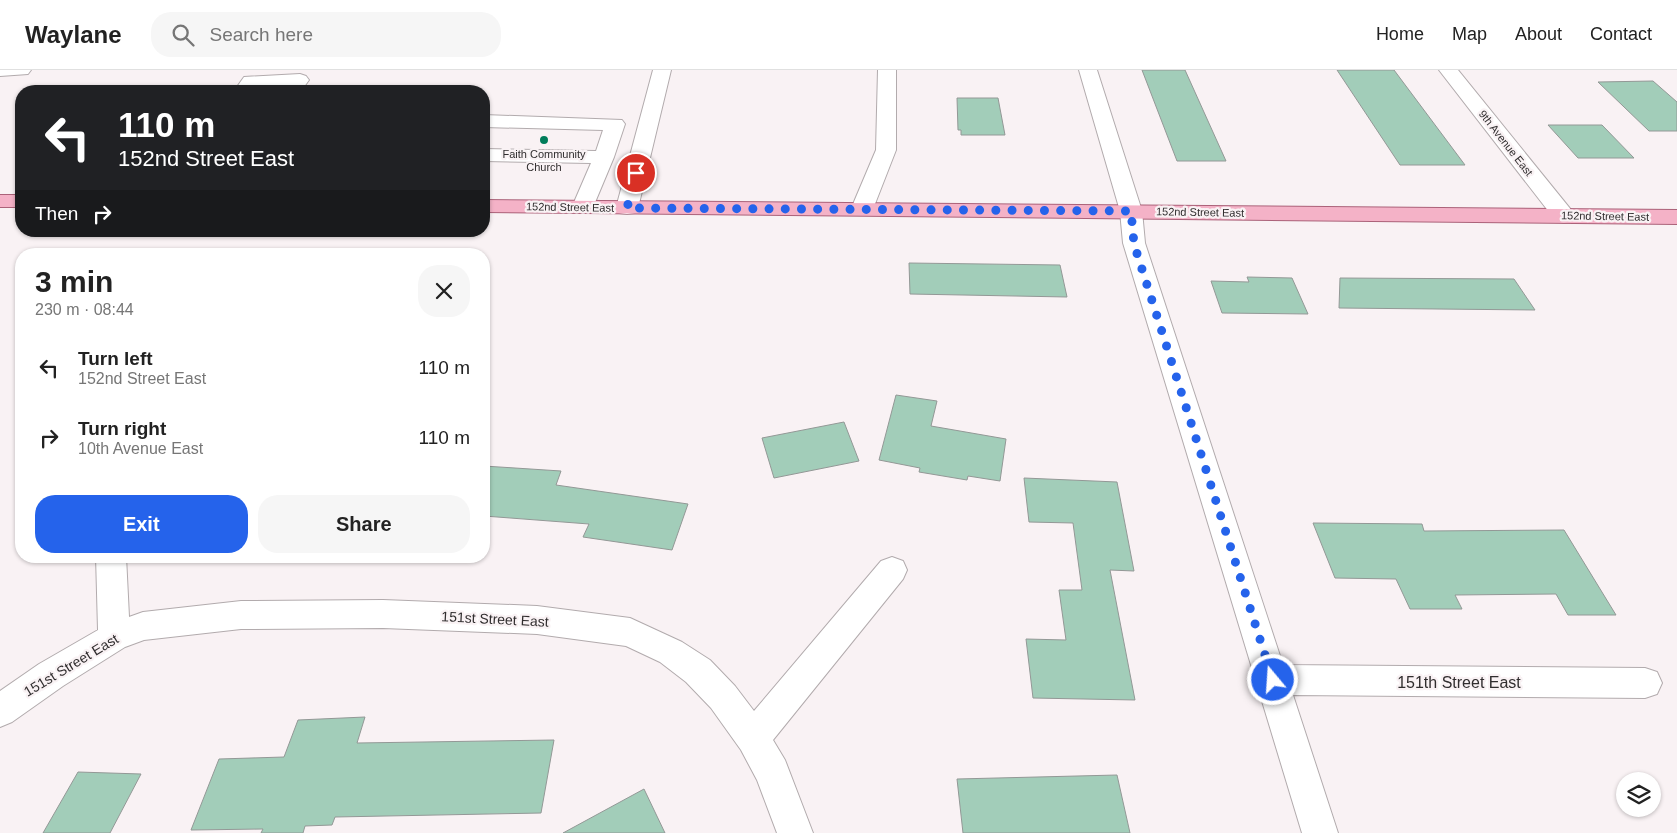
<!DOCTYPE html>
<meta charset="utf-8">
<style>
:root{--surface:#fff;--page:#f6f6f6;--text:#222;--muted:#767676;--line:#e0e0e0;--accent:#2563eb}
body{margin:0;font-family:Helvetica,sans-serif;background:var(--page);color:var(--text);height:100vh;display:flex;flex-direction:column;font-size:19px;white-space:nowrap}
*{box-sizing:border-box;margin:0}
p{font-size:16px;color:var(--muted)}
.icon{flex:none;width:28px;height:28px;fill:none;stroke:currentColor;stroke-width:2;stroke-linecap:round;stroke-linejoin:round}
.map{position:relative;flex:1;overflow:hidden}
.panel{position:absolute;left:15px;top:178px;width:475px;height:315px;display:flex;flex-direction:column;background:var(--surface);border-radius:20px;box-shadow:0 1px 4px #0004}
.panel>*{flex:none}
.hud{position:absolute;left:15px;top:15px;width:475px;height:152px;border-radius:20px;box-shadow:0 1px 4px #0004;background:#202124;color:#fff;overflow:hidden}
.buttons{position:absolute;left:1616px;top:702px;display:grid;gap:10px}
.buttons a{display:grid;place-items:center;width:45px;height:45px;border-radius:50%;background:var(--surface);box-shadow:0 1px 4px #0004;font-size:25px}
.pin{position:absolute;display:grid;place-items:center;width:42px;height:42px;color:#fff;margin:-21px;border:2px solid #fff;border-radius:50%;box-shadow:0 1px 5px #0007}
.me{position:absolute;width:55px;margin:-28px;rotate:342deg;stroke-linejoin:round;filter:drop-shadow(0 0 4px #0008)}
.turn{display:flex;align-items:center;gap:18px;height:105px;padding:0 20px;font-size:22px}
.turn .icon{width:65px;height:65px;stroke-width:2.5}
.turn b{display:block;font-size:35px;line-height:42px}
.then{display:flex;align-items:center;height:48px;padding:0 20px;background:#0003;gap:10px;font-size:19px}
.round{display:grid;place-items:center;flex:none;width:52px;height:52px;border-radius:20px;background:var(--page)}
.head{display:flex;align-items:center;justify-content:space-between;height:85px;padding:0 20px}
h1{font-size:30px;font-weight:800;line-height:38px}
.button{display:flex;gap:10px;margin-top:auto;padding:10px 20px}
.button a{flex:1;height:58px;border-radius:20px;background:var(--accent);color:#fff;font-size:20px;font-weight:800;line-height:58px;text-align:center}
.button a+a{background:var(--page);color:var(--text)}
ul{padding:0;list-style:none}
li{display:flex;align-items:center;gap:15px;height:70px;padding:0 20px}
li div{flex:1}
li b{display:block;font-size:19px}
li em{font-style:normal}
header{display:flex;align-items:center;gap:30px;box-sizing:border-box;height:70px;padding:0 25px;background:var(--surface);border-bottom:1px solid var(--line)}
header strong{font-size:24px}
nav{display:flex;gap:28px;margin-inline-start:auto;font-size:18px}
.search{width:350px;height:45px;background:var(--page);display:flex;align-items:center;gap:12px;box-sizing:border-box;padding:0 18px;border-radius:20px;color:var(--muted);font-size:19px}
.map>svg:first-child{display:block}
</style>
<header>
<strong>Waylane</strong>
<div class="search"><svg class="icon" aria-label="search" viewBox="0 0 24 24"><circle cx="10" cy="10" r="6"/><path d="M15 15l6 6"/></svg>Search here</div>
<nav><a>Home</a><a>Map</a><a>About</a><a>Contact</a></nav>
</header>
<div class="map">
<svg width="1677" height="763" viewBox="0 0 1677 763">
<rect width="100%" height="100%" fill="#f9f2f4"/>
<path fill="#a2cdb9" stroke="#939896" d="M 1142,0 L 1185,0 L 1226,91 L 1177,91 Z
M 1337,0 L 1394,0 L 1465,95 L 1400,95 Z
M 1653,11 L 1677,32 L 1677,61 L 1649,61 L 1598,12 Z
M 957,28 L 998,28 L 1005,65 L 961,65 L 961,60 L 958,60 Z
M 1548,55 L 1602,55 L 1634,88 L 1578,88 Z
M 909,193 L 1060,195 L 1067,227 L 910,224 Z
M 1247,207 L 1292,208 L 1308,244 L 1222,243 L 1211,211 L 1249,212 Z
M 1340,208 L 1514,209 L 1535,240 L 1339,238 Z
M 896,325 L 937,331 L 931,356 L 1006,369 L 1000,411 L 968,406 L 967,410 L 919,402 L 920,398 L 879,390 Z
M 844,352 L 859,391 L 774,408 L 762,368 Z
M 484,396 L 561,401 L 556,415 L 688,434 L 672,480 L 583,467 L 589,454 L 484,446 Z
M 1024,408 L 1117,412 L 1134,501 L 1110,500 L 1135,630 L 1033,628 L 1026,569 L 1066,570 L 1059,520 L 1082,520 L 1073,453 L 1029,452 Z
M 1313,453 L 1422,454 L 1424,461 L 1564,460 L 1616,545 L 1568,545 L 1556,524 L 1455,525 L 1462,539 L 1410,539 L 1396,509 L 1335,508 Z
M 365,647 L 357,673 L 554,670 L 541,743 L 335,747 L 332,755 L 305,756 L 303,763 L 261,763 L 263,759 L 191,760 L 219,689 L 284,687 L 298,650 Z
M 78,702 L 141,704 L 110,763 L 43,763 Z
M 1117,705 L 1130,763 L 963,763 L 957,709 Z
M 644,719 L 665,763 L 563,763 Z"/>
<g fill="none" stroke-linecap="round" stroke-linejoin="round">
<g stroke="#b2abad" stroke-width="2">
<path id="minor" d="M 0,0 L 31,0 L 28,4 L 0,6 Z
M 653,0 L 671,0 L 638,138 L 635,143 L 627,144 L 619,143 L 616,138 Z
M 878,0 L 896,0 L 896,80 L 873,139 L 870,144 L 862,145 L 854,144 L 851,139 L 876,80 Z
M 1079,0 L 1097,0 L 1142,141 L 1145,173 L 1283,595 L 1645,598 L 1657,602 L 1662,613 L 1657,624 L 1645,628 L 1293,625 L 1338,763 L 1302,763 L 1123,173 L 1120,141 Z
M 1439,0 L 1458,0 L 1572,141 L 1575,146 L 1572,151 L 1564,153 L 1556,151 Z
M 300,4 L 306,6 L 309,10 L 301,21 L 283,21 L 286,16 L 256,16 L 253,21 L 234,21 L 244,7 Z
M 484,45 L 622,50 L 625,54 L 614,87 L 591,142 L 583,143 L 575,142 L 572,137 L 591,93 L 484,91 L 484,79 L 596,81 L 603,60 L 484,57 Z
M 96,486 L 126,486 L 129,547 L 143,542 L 241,531 L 383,530 L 537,536 L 630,548 L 682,572 L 710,590 L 735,616 L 754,641 L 881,491 L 892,487 L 903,491 L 907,500 L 903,509 L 773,670 L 785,690 L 813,763 L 777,763 L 757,710 L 741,680 L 711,638 L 686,612 L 660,592 L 626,576 L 537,564 L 383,558 L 241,559 L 144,570 L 125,577 L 63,616 L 12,652 L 0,657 L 0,621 L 39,594 L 98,560 Z"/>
</g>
<g stroke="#ab6279" stroke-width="2">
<path id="major" d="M 0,125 L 21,125 L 21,137 L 0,137 Z
M 484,130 L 1677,140 L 1677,154 L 484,142 Z"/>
</g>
<use href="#minor" fill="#fff" fill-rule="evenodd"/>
<use href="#major" fill="#f4b2c7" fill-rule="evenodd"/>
</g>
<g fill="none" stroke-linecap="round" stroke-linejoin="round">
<path stroke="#2563eb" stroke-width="9" stroke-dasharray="0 16.2" d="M 636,103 L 627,138 L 1131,141 L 1134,174 L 1273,610"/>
</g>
<circle fill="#007c5a" stroke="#f9f2f4" stroke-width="2" cx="544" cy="70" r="5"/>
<g text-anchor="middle" stroke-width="4.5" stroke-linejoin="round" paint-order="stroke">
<g font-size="11" fill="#302d2e" stroke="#f9f2f4">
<text transform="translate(1506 73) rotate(52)" y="4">9th Avenue East</text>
<text transform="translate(570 137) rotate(1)" y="4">152nd Street East</text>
<text transform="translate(1200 142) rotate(1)" y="4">152nd Street East</text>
<text transform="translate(1605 146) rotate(1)" y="4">152nd Street East</text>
</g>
<g font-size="11" fill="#302d2e" stroke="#f9f2f4">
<text x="544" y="88">Faith Community<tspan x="544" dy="13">Church</tspan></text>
</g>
<g font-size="14" fill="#302d2e" stroke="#f9f2f4">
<text transform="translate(495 549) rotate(3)" y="5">151st Street East</text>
<text transform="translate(71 595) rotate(-31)" y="5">151st Street East</text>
</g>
<g font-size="16" fill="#302d2e" stroke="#f9f2f4">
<text x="1459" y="618">151th Street East</text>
</g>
</g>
</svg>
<div class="buttons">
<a><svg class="icon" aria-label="layers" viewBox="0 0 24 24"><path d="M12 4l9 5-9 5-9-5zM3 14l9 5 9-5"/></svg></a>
</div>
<div class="pin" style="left:636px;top:103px;background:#d93025"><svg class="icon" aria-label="arrive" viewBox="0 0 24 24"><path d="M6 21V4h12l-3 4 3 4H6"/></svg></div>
<svg class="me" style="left:1273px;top:610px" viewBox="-20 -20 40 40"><circle r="17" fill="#2563eb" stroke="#fff" stroke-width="3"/><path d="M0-11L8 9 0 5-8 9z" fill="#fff"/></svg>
<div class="hud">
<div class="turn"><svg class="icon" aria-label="left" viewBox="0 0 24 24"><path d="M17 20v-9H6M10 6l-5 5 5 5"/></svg><div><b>110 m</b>152nd Street East</div></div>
<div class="then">Then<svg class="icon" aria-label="right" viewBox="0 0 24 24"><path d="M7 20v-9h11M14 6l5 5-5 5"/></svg></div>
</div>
<section class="panel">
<div class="head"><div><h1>3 min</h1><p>230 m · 08:44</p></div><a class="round"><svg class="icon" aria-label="close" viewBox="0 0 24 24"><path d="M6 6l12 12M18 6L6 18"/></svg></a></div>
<ul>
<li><svg class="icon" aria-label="left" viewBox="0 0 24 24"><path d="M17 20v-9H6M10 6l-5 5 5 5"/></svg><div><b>Turn left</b><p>152nd Street East</p></div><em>110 m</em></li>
<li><svg class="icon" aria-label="right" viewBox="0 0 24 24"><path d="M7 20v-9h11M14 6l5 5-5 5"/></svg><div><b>Turn right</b><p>10th Avenue East</p></div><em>110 m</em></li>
</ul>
<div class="button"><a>Exit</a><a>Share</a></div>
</section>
</div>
